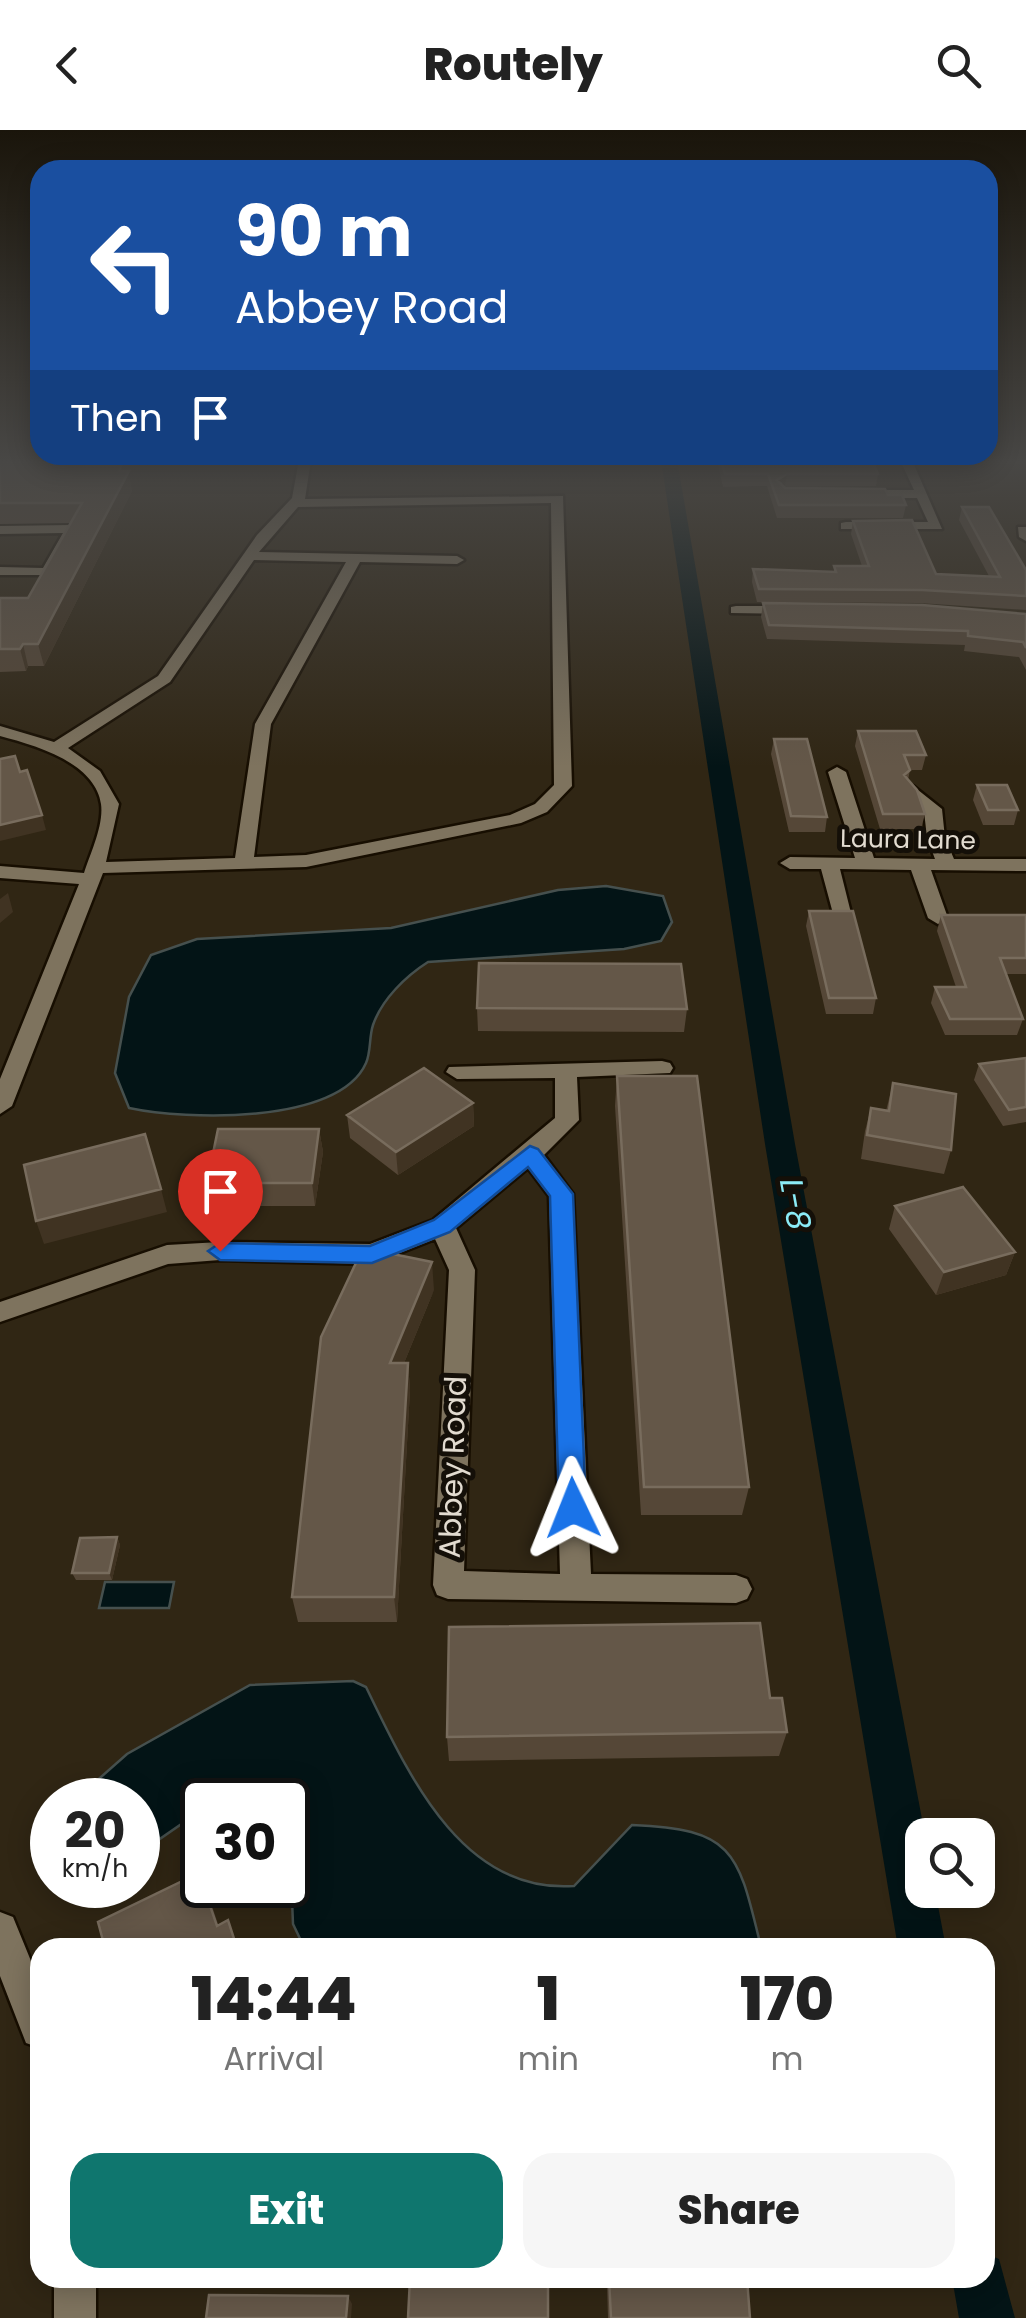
<!DOCTYPE html>
<style>
:root{--surface:#fff;--page:#f6f6f6;--text:#222;--muted:#767676;--accent:#0f766e}
body{margin:0;font-family:Poppins,sans-serif;background:var(--page);color:var(--text);height:100vh;display:flex;flex-direction:column;font-size:38px;white-space:nowrap}
*{box-sizing:border-box;margin:0}
p{font-size:32px;color:var(--muted)}
.icon{flex:none;width:55px;height:55px;fill:none;stroke:currentColor;stroke-width:2;stroke-linecap:round;stroke-linejoin:round}
.map{position:relative;flex:1;overflow:hidden}
.panel{position:absolute;left:30px;top:1808px;width:965px;height:350px;display:flex;flex-direction:column;background:var(--surface);border-radius:30px;box-shadow:0 5px 25px #0003}
.panel>*{flex:none}
.banner{position:absolute;left:30px;top:30px;width:968px;height:305px;border-radius:30px;box-shadow:0 5px 25px #0003;background:#1a4fa0;color:#fff;overflow:hidden}
.fabs{position:absolute;left:905px;top:1688px;display:grid;gap:20px}
.fabs a{display:grid;place-items:center;width:90px;height:90px;border-radius:20px;background:var(--surface);box-shadow:0 5px 25px #0003;font-size:50px}
.speed{position:absolute;left:30px;top:1648px;display:flex;gap:20px;font-size:50px;font-weight:700;text-align:center}
.speed>*{display:grid;place-content:center;width:130px;height:130px;border-radius:50%;background:var(--surface);box-shadow:0 5px 25px #0003;line-height:1}
.speed small{font-size:25px;font-weight:400}
.speed .limit{border:5px solid #111;border-radius:15px;background:#fff;color:#111}
.pin{position:absolute;display:grid;place-items:center;width:85px;height:85px;color:#fff;margin:-102px -42px;border-radius:50% 50% 50% 0;rotate:-45deg;box-shadow:0 0 10px #0007}
.pin .icon{rotate:45deg}
.me{position:absolute;width:110px;margin:-55px;rotate:358deg;stroke-linejoin:round;filter:drop-shadow(0 0 8px #0008)}
.turn{display:flex;align-items:center;gap:35px;height:210px;padding:0 40px;font-size:45px}
.turn .icon{width:130px;height:130px;stroke-width:2.5}
.turn b{display:block;font-size:70px;line-height:85px}
.then{display:flex;align-items:center;height:95px;padding:0 40px;background:#0003;gap:20px;font-size:38px}
.eta{display:flex;justify-content:space-evenly;align-items:center;height:170px;text-align:center}
.eta b{font-size:60px;font-weight:800;line-height:70px}
.action{display:flex;gap:20px;margin-top:auto;padding:20px 40px}
.action a{flex:1;height:115px;border-radius:30px;background:var(--accent);color:#fff;font-size:40px;font-weight:800;line-height:115px;text-align:center}
.action a+a{background:var(--page);color:var(--text)}
header{display:flex;justify-content:space-between;align-items:center;height:130px;padding:0 40px;background:var(--surface);font-size:45px;font-weight:800}
.map>svg:first-child{display:block}
</style>
<header><svg class="icon" aria-label="back" viewBox="0 0 24 24"><path d="M15 5l-7 7 7 7"/></svg>Routely<svg class="icon" aria-label="search" viewBox="0 0 24 24"><circle cx="10" cy="10" r="6"/><path d="M15 15l6 6"/></svg></header>
<div class="map">
<svg width="1026" height="2188" viewBox="0 0 1026 2188">
<rect width="100%" height="100%" fill="#302614"/>
<path fill="#031416" stroke="#46504e" stroke-width="2.5" d="M 606,756 L 663,766 L 672,792 L 661,811 L 624,819 L 428,832 C 406,846 382,869 373,895 C 369,907 371,922 366,933 C 339,995 185,990 129,978 L 115,943 L 129,867 L 151,825 L 197,809 L 391,798 L 558,760 Z
M 105,1452 L 174,1452 L 169,1478 L 99,1478 Z
M 353,1551 L 366,1557 C 408,1643 461,1764 574,1756 L 632,1695 C 736,1699 738,1723 761,1817 L 304,1817 L 293,1794 L 288,1670 L 202,1670 L 202,1687 L 183,1693 L 138,1724 L 138,1670 L 75,1670 L 127,1624 L 250,1555 Z"/>
<g fill="none" stroke-linecap="round" stroke-linejoin="round">
<path fill="#031416" fill-rule="evenodd" d="M 661,330 L 677,330 L 795,1014 L 925,1705 L 922,1760 L 935,1760 L 946,1818 L 898,1818 L 765,1014 Z
M 985,2123 L 999,2129 L 1015,2188 L 959,2188 L 952,2148 L 985,2148 Z"/>
<g stroke="#170e01" stroke-width="5">
<path id="minor" d="M 299,330 L 311,330 L 305,369 L 563,366 L 572,656 L 547,682 L 521,693 L 306,737 L 103,743 L 12,976 L 0,984 L 0,949 L 79,754 L 0,748 L 0,736 L 84,743 C 90,724 104,695 101,674 C 95,632 34,615 0,606 L 0,596 L 54,612 L 158,546 L 257,405 L 292,368 ZM 551,373 L 554,655 L 535,674 L 510,685 L 306,725 L 254,727 L 271,594 L 360,432 L 457,434 L 464,430 L 457,426 L 259,422 L 298,377 ZM 254,430 L 346,432 L 255,594 L 235,728 L 106,732 L 119,674 L 100,641 L 68,618 L 170,552 Z
M 900,330 L 912,330 L 942,399 L 841,399 L 841,393 L 846,392 L 928,392 L 917,368 L 857,368 L 851,364 L 857,360 L 914,360 Z
M 72,395 L 79,399 L 53,445 L 0,445 L 0,437 L 43,438 L 63,403 L 0,404 L 0,396 Z
M 1018,397 L 1026,397 L 1026,411 L 1019,407 Z
M 736,476 L 796,476 L 803,480 L 796,484 L 731,483 L 731,477 Z
M 837,637 L 846,642 L 874,728 L 935,729 L 927,708 L 924,681 L 904,661 L 913,656 L 942,679 L 945,708 L 954,729 L 1026,729 L 1026,741 L 931,740 L 948,788 L 938,794 L 928,788 L 911,740 L 840,739 L 852,787 L 842,793 L 835,791 L 821,739 L 790,739 L 780,733 L 790,727 L 855,728 L 828,642 Z
M 662,931 L 670,933 L 673,938 L 670,943 L 577,947 L 579,990 L 544,1025 L 573,1064 L 591,1444 L 736,1445 L 747,1449 L 752,1459 L 747,1469 L 736,1473 L 448,1469 L 437,1465 L 433,1455 L 449,1140 L 435,1109 L 372,1134 L 220,1130 L 168,1134 L 0,1192 L 0,1172 L 167,1115 L 220,1112 L 370,1114 L 433,1090 L 555,988 L 555,948 L 457,949 L 446,942 L 449,937 ZM 528,1038 L 549,1066 L 560,1444 L 464,1441 L 475,1140 L 456,1098 Z
M 0,1782 L 13,1787 L 40,1853 L 40,1918 L 26,1913 L 0,1846 Z
M 54,2148 L 96,2148 L 96,2188 L 54,2188 Z"/>
</g>
<use href="#minor" fill="#7e735e" fill-rule="evenodd"/>
</g>
<path fill="#554737" d="M 0,330 L 101,330 L 98,336 L 122,341 L 132,361 L 44,536 L 28,536 L 26,541 L 0,542 L 0,468 L 28,468 L 70,393 L 0,394 Z
M 717,330 L 872,330 L 878,344 L 876,356 L 784,357 L 888,365 L 906,375 L 903,388 L 777,388 L 767,356 L 723,357 Z
M 962,377 L 1026,440 L 1026,480 L 919,473 L 757,472 L 752,452 L 753,439 L 834,442 L 834,436 L 862,436 L 851,404 L 853,391 L 936,444 L 989,446 L 959,390 Z
M 763,473 L 1026,484 L 1026,540 L 1019,527 L 964,521 L 965,515 L 767,509 L 761,487 Z
M 858,601 L 926,625 L 922,640 L 910,640 L 908,650 L 925,684 L 921,699 L 880,699 L 855,616 Z
M 774,609 L 827,687 L 825,702 L 789,702 L 771,624 Z
M 977,655 L 1018,680 L 1014,695 L 983,695 L 973,670 Z
M 809,781 L 876,868 L 873,884 L 826,884 L 806,796 Z
M 941,785 L 1026,785 L 1026,844 L 1006,844 L 1023,889 L 1017,905 L 945,905 L 931,873 L 935,857 L 956,857 L 937,801 Z
M 477,878 L 687,879 L 684,902 L 478,901 Z
M 1026,928 L 1026,992 L 1003,996 L 974,950 L 979,934 Z
M 617,946 L 749,1357 L 742,1385 L 641,1385 L 615,976 Z
M 893,953 L 951,1020 L 944,1044 L 861,1029 L 865,1001 L 871,978 L 886,981 Z
M 473,973 L 474,996 L 398,1045 L 350,1008 L 347,985 Z
M 319,999 L 323,1022 L 315,1076 L 212,1076 L 207,1053 Z
M 895,1076 L 1015,1122 L 1006,1145 L 936,1165 L 889,1099 Z
M 434,1160 L 404,1233 L 408,1233 L 410,1260 L 397,1492 L 298,1492 L 292,1467 Z
M 117,1407 L 120,1415 L 112,1450 L 76,1450 L 72,1443 Z
M 770,1568 L 787,1602 L 779,1626 L 449,1631 L 447,1607 Z
M 609,2148 L 750,2188 L 608,2188 L 607,2154 Z"/>
<path fill="#403322" d="M 88,330 L 101,330 L 90,356 L 86,336 Z
M 121,336 L 124,350 L 129,341 L 132,361 L 44,536 L 38,514 Z
M 787,344 L 785,356 L 775,363 L 777,350 Z
M 23,514 L 28,536 L 26,541 L 20,519 Z
M 42,685 L 46,700 L 0,711 L 0,695 Z
M 8,763 L 13,782 L 0,793 L 0,769 Z
M 473,973 L 474,996 L 398,1045 L 396,1022 Z
M 319,999 L 323,1022 L 315,1076 L 312,1053 Z
M 161,1059 L 167,1082 L 44,1114 L 36,1091 Z
M 1015,1122 L 1006,1145 L 936,1165 L 944,1142 Z
M 432,1132 L 434,1160 L 393,1260 L 390,1233 Z
M 408,1233 L 410,1260 L 397,1492 L 394,1467 Z
M 117,1407 L 120,1415 L 112,1450 L 109,1443 Z
M 203,1755 L 205,1755 L 207,1760 L 224,1812 L 217,1796 Z
M 348,2166 L 352,2174 L 351,2188 L 346,2188 Z"/>
<path fill="#645748" stroke="#786c5d" stroke-width="2.5" d="M 0,330 L 88,330 L 86,336 L 121,336 L 119,341 L 129,341 L 38,514 L 23,514 L 20,519 L 0,519 L 0,468 L 28,468 L 82,373 L 0,373 Z
M 721,330 L 872,330 L 878,344 L 787,344 L 777,350 L 785,358 L 885,359 L 888,365 L 902,365 L 906,375 L 779,375 L 768,344 L 725,344 Z
M 962,377 L 989,377 L 1026,440 L 1026,466 L 922,460 L 759,459 L 753,439 L 836,442 L 834,436 L 869,436 L 853,391 L 912,390 L 936,444 L 1000,447 Z
M 763,473 L 922,475 L 1026,484 L 1026,518 L 1023,512 L 968,506 L 968,501 L 769,495 Z
M 858,601 L 916,601 L 926,625 L 904,625 L 910,640 L 904,645 L 917,660 L 925,684 L 883,684 Z
M 774,609 L 807,609 L 827,687 L 791,686 Z
M 15,626 L 20,642 L 27,640 L 42,685 L 0,695 L 0,629 Z
M 977,655 L 1007,655 L 1018,680 L 988,680 Z
M 809,781 L 853,781 L 876,868 L 829,868 Z
M 941,785 L 1026,785 L 1026,828 L 1000,828 L 1023,889 L 950,889 L 935,857 L 966,857 Z
M 479,833 L 681,834 L 687,879 L 477,878 Z
M 1026,928 L 1026,977 L 1009,980 L 979,934 Z
M 424,938 L 473,973 L 396,1022 L 347,985 Z
M 617,946 L 697,946 L 749,1357 L 644,1357 Z
M 893,953 L 956,964 L 951,1020 L 867,1005 L 871,978 L 889,981 Z
M 218,999 L 319,999 L 312,1053 L 207,1053 Z
M 145,1004 L 161,1059 L 36,1091 L 24,1035 Z
M 963,1057 L 1015,1122 L 944,1142 L 895,1076 Z
M 363,1118 L 432,1132 L 390,1233 L 408,1233 L 394,1467 L 292,1467 L 321,1207 Z
M 117,1407 L 109,1443 L 72,1443 L 80,1408 Z
M 760,1493 L 770,1568 L 782,1568 L 787,1602 L 447,1607 L 449,1497 Z
M 199,1743 L 217,1796 L 228,1790 L 237,1818 L 105,1818 L 98,1792 Z
M 410,2148 L 548,2148 L 548,2188 L 408,2188 Z
M 609,2148 L 747,2148 L 750,2188 L 611,2188 Z
M 209,2165 L 348,2166 L 346,2188 L 206,2188 Z"/>
<linearGradient id="sky" x2="0" y2="1"><stop stop-color="#1a150b"/><stop offset="0.52" stop-color="#484745"/><stop offset="1" stop-color="#484745" stop-opacity="0"/></linearGradient>
<rect width="1026" height="637" fill="url(#sky)"/>
<path fill="#1a73e8" stroke="#114b97" stroke-width="2.5" d="M 530,1016 L 538,1019 L 573,1064 L 586,1378 L 582,1386 L 563,1386 L 559,1378 L 550,1066 L 528,1037 L 450,1102 L 372,1133 L 220,1130 L 208,1121 L 220,1113 L 370,1116 L 434,1090 Z"/>
<g text-anchor="middle" stroke-width="10" stroke-linejoin="round" paint-order="stroke">
<g font-size="25" fill="#e2dbd0" stroke="#140f08">
<text transform="translate(908 709) rotate(1)" y="9">Laura Lane</text>
</g>
<g font-size="30" fill="#e2dbd0" stroke="#140f08">
<text transform="translate(453 1337) rotate(-88)" y="10">Abbey Road</text>
</g>
<g font-size="32" font-style="italic" fill="#8bebf6" stroke="#140f08">
<text transform="translate(795 1074) rotate(80)" y="11">L-8</text>
</g>
</g>
</svg>
<div class="fabs">
<a><svg class="icon" aria-label="search" viewBox="0 0 24 24"><circle cx="10" cy="10" r="6"/><path d="M15 15l6 6"/></svg></a>
</div>
<div class="speed"><div>20<small>km/h</small></div><div class="limit">30</div></div>
<div class="pin" style="left:220px;top:1121px;background:#d93025"><svg class="icon" aria-label="arrive" viewBox="0 0 24 24"><path d="M6 21V4h12l-3 4 3 4H6"/></svg></div>
<svg class="me" style="left:573px;top:1378px" viewBox="-20 -20 40 40"><path d="M0-17L14 15 0 8-14 15z" fill="#1a73e8" stroke="#fff" stroke-width="4"/></svg>
<div class="banner">
<div class="turn"><svg class="icon" aria-label="left" viewBox="0 0 24 24"><path d="M17 20v-9H6M10 6l-5 5 5 5"/></svg><div><b>90 m</b>Abbey Road</div></div>
<div class="then">Then<svg class="icon" aria-label="arrive" viewBox="0 0 24 24"><path d="M6 21V4h12l-3 4 3 4H6"/></svg></div>
</div>
<section class="panel">
<div class="eta">
<div><b>14:44</b><p>Arrival</p></div>
<div><b>1</b><p>min</p></div>
<div><b>170</b><p>m</p></div>
</div>
<div class="action"><a>Exit</a><a>Share</a></div>
</section>
</div>
